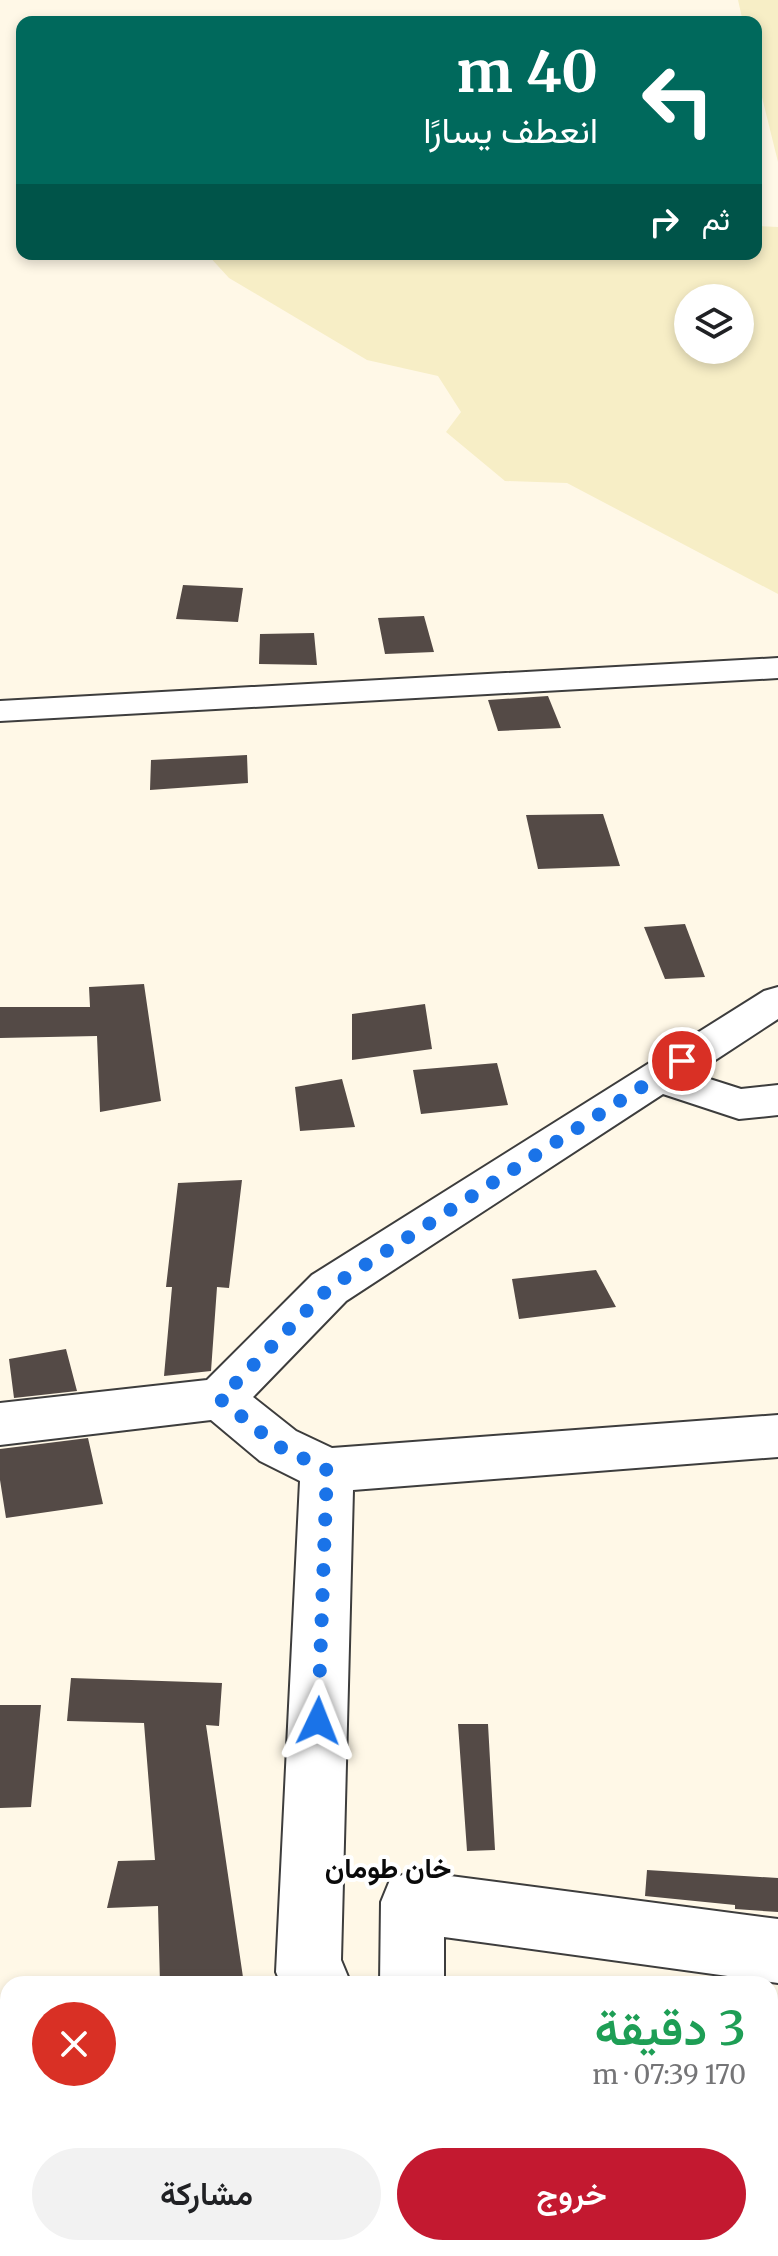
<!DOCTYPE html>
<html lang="ar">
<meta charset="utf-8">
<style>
:root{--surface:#fff;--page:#f2f2f2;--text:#202124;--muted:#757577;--accent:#c31930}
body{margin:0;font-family:Merriweather,Vazirmatn,serif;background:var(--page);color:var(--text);direction:rtl;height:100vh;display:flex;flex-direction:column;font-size:30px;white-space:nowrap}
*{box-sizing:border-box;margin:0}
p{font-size:26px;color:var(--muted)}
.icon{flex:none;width:44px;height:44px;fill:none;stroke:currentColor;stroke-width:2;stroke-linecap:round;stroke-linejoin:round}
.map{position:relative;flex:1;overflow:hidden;direction:ltr}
.sheet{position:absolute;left:0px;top:1976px;width:778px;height:280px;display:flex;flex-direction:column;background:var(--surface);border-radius:24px 24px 0 0;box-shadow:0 4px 12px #0003;direction:rtl}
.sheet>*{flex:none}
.guide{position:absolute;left:16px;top:16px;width:746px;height:244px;border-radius:16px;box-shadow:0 4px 12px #0003;direction:rtl;background:#00695c;color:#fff;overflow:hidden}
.tools{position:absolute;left:674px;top:284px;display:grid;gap:16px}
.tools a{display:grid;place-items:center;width:80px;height:80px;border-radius:50%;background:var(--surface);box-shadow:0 4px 12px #0003;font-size:40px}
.pin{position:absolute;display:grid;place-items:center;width:68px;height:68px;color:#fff;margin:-34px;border:4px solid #fff;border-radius:50%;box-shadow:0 2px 8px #0007}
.me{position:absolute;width:88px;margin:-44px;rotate:2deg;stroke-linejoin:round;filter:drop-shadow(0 0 6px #0008)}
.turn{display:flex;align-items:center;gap:28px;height:168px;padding:0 32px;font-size:36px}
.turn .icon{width:104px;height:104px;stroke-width:2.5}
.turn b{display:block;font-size:56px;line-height:68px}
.then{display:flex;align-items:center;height:76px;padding:0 32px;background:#0003;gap:16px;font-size:30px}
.round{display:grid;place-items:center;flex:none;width:84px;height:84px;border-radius:42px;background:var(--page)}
.head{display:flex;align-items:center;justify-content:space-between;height:136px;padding:0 32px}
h1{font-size:48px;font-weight:600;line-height:60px;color:#1e9e55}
.action{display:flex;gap:16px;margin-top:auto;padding:16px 32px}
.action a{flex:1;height:92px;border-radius:48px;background:var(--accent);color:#fff;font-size:32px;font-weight:600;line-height:92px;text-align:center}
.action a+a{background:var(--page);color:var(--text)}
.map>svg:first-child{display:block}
</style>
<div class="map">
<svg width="778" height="2256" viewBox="0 0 778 2256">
<rect width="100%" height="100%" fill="#fff8e7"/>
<path fill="#f7eec6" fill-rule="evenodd" d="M 738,0 L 778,0 L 778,162 L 756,73 L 756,22 L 743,22 Z
M 756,226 L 778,227 L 778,594 L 567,483 L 505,481 L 446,432 L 461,412 L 438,376 L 367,360 L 229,278 L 207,254 L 756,254 ZM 740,298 L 740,350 L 688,350 L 688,298 Z"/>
<path fill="#544a46" d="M 183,585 L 243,588 L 238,622 L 176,619 Z
M 424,616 L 434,652 L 385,654 L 378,618 Z
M 314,633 L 317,665 L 259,664 L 260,634 Z
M 548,696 L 561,728 L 498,731 L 488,700 Z
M 247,755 L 248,783 L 150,790 L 151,760 Z
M 603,814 L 620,866 L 538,869 L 526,815 Z
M 685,924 L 705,977 L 665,979 L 644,927 Z
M 144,984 L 161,1101 L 100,1112 L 97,1036 L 0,1038 L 0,1007 L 90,1007 L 89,987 Z
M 425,1004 L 432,1049 L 352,1060 L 352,1014 Z
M 497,1063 L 508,1105 L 421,1114 L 413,1070 Z
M 342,1079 L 355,1127 L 300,1131 L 295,1087 Z
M 242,1180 L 229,1288 L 217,1287 L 211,1371 L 164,1376 L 172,1287 L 166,1287 L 178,1183 Z
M 596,1270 L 616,1307 L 519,1319 L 512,1279 Z
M 66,1349 L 77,1391 L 14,1398 L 9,1359 Z
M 88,1438 L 103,1504 L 6,1518 L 0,1480 L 0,1449 Z
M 71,1678 L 222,1683 L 219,1726 L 206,1725 L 244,1984 L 160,1984 L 158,1906 L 107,1908 L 118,1861 L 155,1860 L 144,1723 L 67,1721 Z
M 0,1705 L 41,1705 L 31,1807 L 0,1808 Z
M 458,1724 L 488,1724 L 495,1850 L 467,1851 Z
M 647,1870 L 778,1878 L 778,1912 L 735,1909 L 735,1905 L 645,1896 Z"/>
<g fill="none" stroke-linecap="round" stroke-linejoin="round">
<g stroke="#3d3d3d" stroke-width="4">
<path id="minor" d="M 778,658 L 778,678 L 0,721 L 0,701 Z
M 778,987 L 778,1019 L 694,1074 L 741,1089 L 778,1085 L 778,1115 L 739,1119 L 663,1094 L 346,1301 L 253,1397 L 296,1431 L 332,1448 L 778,1415 L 778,1457 L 353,1490 L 341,1960 L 351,1984 L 281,1984 L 276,1972 L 300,1481 L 260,1461 L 211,1420 L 0,1445 L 0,1403 L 207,1380 L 312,1275 L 764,991 Z
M 412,1871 L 778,1919 L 778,1983 L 444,1937 L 444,1984 L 380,1984 L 381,1902 L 390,1880 Z
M 416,2248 L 488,2248 L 490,2256 L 418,2256 Z"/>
</g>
<use href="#minor" fill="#fff" fill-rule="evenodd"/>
</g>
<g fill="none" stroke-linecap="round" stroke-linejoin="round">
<path stroke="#1a73e8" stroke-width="14" stroke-dasharray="0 25.2" d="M 318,1721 L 327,1470 L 278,1446 L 220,1399 L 329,1288 L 682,1061"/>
</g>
<g text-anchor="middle" stroke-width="8" stroke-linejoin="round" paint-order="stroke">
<g font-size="28" font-weight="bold" fill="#0a0a0a" stroke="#fff">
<text x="388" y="1878">خان طومان</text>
</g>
</g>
</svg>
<div class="tools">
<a><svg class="icon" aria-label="layers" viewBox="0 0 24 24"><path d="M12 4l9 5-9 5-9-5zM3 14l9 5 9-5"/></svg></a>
</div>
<div class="pin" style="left:682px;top:1061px;background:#d93025"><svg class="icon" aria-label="arrive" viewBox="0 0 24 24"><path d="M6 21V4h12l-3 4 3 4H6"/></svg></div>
<svg class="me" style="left:318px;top:1721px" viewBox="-20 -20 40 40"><path d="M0-17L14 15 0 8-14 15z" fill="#1a73e8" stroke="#fff" stroke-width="4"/></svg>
<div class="guide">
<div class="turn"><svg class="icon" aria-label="left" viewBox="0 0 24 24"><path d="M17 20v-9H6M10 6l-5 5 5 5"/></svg><div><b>40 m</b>انعطف يسارًا</div></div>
<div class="then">ثم<svg class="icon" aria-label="right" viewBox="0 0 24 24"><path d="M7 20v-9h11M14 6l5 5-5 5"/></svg></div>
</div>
<section class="sheet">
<div class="head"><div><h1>3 دقيقة</h1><p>170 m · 07:39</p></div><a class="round" style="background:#d93025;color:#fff"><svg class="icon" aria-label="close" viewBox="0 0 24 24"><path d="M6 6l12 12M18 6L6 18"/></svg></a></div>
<div class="action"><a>خروج</a><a>مشاركة</a></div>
</section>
</div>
